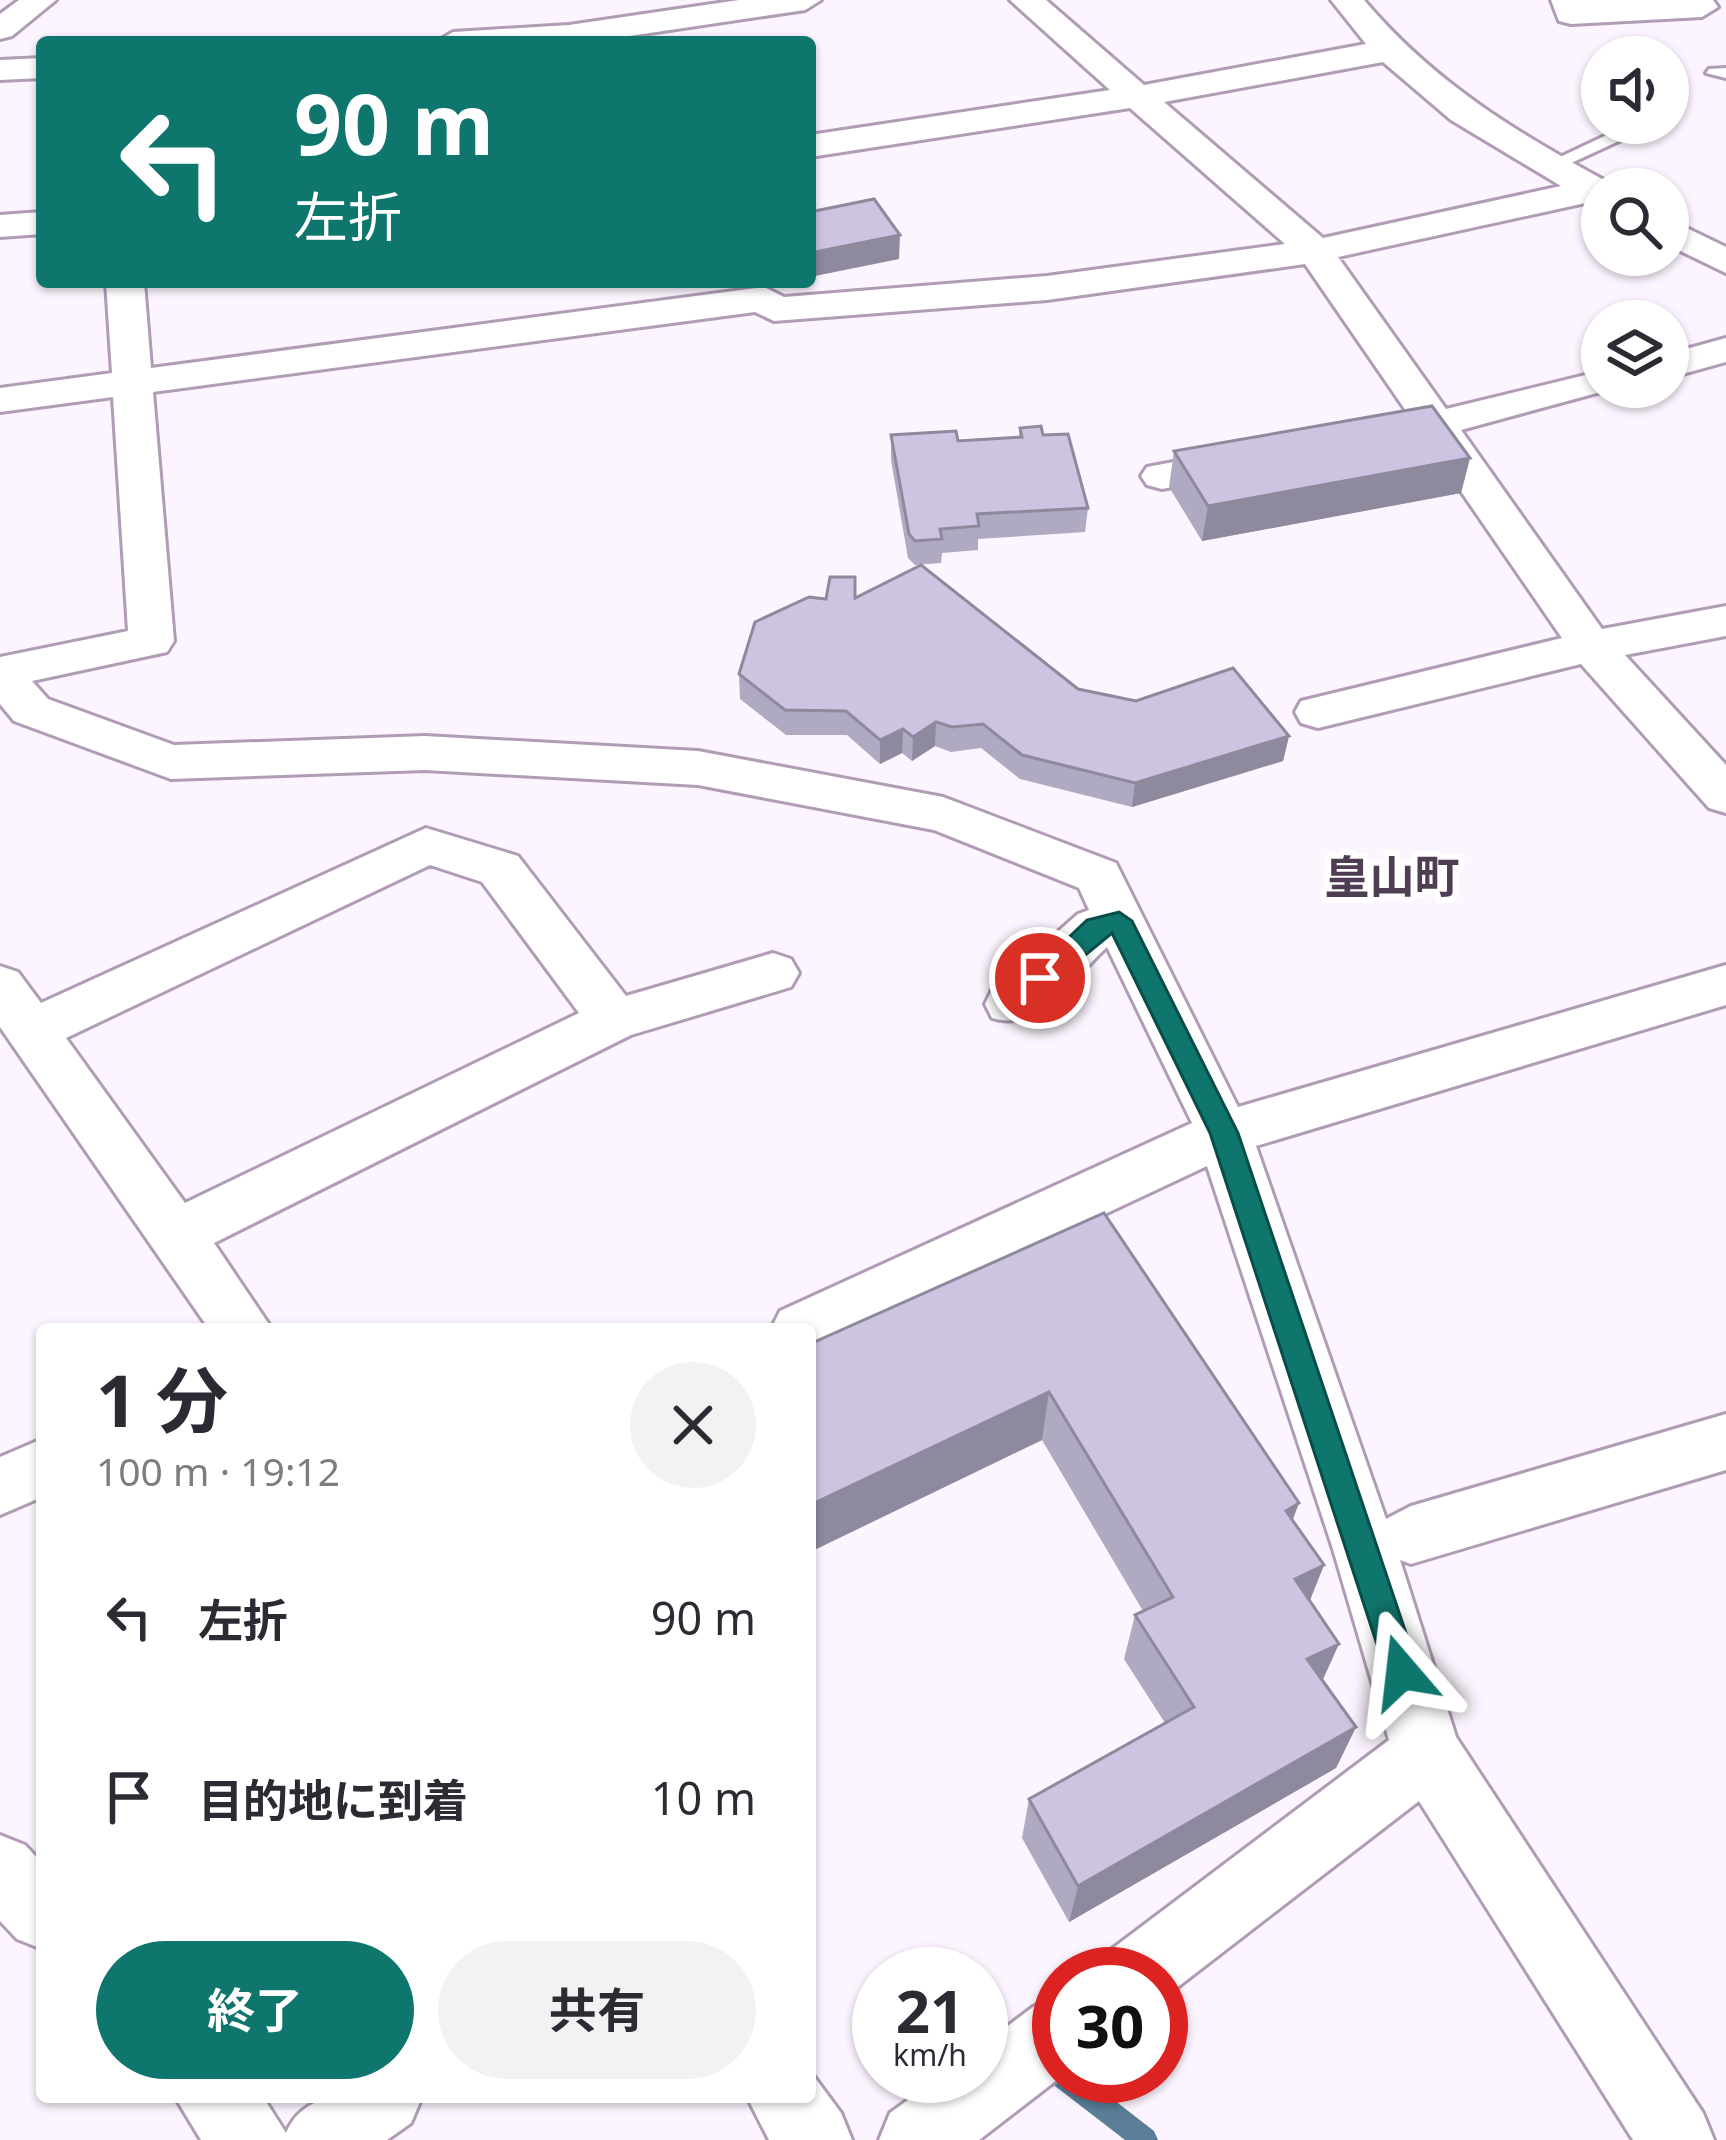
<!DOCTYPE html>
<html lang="ja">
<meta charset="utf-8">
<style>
:root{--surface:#fff;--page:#f2f2f3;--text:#2b2b33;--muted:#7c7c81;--accent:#0f766e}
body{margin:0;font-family:"Noto Sans","Noto Sans JP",sans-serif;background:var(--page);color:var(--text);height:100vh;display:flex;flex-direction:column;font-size:45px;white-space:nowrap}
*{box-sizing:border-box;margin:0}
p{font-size:39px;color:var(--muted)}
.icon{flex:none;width:66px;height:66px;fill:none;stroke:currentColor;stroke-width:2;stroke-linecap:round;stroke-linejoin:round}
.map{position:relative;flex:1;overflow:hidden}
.side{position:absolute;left:36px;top:1323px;width:780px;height:780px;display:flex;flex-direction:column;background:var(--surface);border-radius:12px;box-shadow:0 3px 9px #0004}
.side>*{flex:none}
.banner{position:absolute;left:36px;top:36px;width:780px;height:252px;border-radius:12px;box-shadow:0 3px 9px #0004;background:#0f766e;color:#fff;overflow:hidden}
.buttons{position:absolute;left:1581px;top:36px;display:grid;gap:24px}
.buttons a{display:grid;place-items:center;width:108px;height:108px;border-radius:50%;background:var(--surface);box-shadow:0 3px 9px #0004;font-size:60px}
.speed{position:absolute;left:852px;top:1947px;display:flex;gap:24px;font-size:60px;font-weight:700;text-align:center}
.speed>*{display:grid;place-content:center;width:156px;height:156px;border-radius:50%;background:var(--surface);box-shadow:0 3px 9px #0004;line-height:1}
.speed small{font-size:30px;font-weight:400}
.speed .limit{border:18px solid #d22;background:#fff;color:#111}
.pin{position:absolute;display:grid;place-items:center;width:102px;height:102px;color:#fff;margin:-51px;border:6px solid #fff;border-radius:50%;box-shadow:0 3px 12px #0007}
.me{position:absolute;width:132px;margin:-66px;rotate:343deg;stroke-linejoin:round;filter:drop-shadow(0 0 9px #0008)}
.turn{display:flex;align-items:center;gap:42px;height:252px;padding:0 60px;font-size:54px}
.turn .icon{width:156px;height:156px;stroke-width:2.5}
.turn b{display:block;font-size:84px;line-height:102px}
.round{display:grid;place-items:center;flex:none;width:126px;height:126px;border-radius:63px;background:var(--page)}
.summary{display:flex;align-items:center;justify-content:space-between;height:204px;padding:0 60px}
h1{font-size:72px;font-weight:700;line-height:90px}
.button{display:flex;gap:24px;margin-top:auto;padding:24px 60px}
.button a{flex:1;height:138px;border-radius:72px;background:var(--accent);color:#fff;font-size:48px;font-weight:700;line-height:138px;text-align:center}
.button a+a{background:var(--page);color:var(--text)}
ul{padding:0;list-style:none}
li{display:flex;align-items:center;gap:36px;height:180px;padding:0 60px}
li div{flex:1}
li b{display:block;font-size:45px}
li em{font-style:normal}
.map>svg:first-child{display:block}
</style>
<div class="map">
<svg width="1726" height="2140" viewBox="0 0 1726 2140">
<rect width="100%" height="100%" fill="#fcf4fe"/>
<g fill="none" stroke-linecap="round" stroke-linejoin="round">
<path fill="#5a7e98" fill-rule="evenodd" d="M 1059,2067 L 1059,2076 L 1083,2076 L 1154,2131 L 1158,2140 L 1125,2140 L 1055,2086 L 1052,2077 Z"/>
<g stroke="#b09cb5" stroke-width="6">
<path id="lane" d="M 1726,68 L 1726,78 L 1706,73 L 1709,69 Z
M 1628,125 L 1637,130 L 1634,134 L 1556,170 L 1541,166 Z"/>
</g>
<g stroke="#b09cb5" stroke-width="6">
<path id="street" d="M 19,0 L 56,0 L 12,36 L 0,39 L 0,14 Z
M 739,0 L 821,0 L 805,10 L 589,42 L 436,42 L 453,32 L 569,25 Z
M 1010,0 L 1046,0 L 1144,85 L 1366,44 L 1331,0 L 1364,0 C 1435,84 1520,135 1615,186 L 1602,189 L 1602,205 L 1590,202 L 1338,257 L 1446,409 L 1602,371 L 1602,387 L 1619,387 L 1461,430 L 1602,629 L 1726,606 L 1726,636 L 1625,655 L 1726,765 L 1726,813 L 1709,808 L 1581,664 L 1318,728 L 1301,723 L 1295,712 L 1301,701 L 1562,638 L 1425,439 L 1397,439 L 1391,430 L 1397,421 L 1411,418 L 1305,264 L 1047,300 L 774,321 L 755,312 L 153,392 L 174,641 L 167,652 L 32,681 L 48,699 L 174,745 L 425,736 L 698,751 L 943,797 L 1116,863 L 1238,1107 L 1726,965 L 1726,1005 L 1256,1146 L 1386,1519 L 1411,1506 L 1726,1414 L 1726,1470 L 1411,1564 L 1400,1560 L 1456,1737 L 1703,2113 L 1714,2140 L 1633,2140 L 1419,1801 L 1162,1999 L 1161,1974 L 1101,1974 L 1112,1949 L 1389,1740 L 1333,1549 L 1207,1166 L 822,1347 L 810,1351 L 810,1329 L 771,1329 L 780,1311 L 1192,1123 L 1107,947 C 1076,975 1037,1033 992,1018 L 985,1004 L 992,990 L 1078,914 L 1089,910 L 1079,888 L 934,830 L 698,785 L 425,770 L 171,779 L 14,721 L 0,704 L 0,657 L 128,631 L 113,397 L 0,412 L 0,388 L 112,373 L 106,282 L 144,282 L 151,368 L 764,287 L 784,297 L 1047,276 L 1285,244 L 1130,108 L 810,157 L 810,135 L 1110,90 ZM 1383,62 L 1451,120 L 1561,186 L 1323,238 L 1164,102 Z
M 1551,0 L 1713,0 L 1718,7 L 1702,17 L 1571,24 L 1559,21 Z
M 42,58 L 42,78 L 0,80 L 0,60 Z
M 42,212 L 42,234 L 0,237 L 0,215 Z
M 1668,219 L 1726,247 L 1726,273 L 1668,245 Z
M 1726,338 L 1726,362 L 1668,378 L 1668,354 Z
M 1242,449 L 1257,453 L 1263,462 L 1257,471 L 1162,489 L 1147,485 L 1141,476 L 1147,467 Z
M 426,828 L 518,856 L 626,996 L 773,953 L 791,959 L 799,973 L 791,987 L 631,1035 L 214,1243 L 272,1329 L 209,1329 L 0,1027 L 0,966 L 18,972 L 41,1003 ZM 430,865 L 482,882 L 579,1013 L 185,1203 L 66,1038 Z
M 42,1439 L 42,1497 L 0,1515 L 0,1457 Z
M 0,1835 L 25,1845 L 42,1863 L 42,1949 L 17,1939 L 0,1921 Z
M 1059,1996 L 1062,2076 L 979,2140 L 879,2140 L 890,2113 L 941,2076 L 981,2076 L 981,2046 L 1033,2007 Z
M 810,2071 L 841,2113 L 852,2140 L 769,2140 L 747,2097 L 810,2097 Z
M 175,2097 L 263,2097 L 286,2133 C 308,2081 374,2097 422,2097 L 411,2123 L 387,2140 L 201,2140 Z"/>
</g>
<use href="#lane" fill="#fff" fill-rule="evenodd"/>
<use href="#street" fill="#fff" fill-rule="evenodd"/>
</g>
<path fill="#afa9c2" d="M 1020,428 L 1043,435 L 1088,508 L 1085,532 L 978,539 L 978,550 L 942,553 L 941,563 L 915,565 L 908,558 L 891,460 L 891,435 L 958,441 L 1019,437 Z
M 1174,451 L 1470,458 L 1461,493 L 1202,541 L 1169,487 Z
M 856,597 L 1078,689 L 1289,736 L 1283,761 L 1132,807 L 1020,779 L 981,748 L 951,752 L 935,746 L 912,761 L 902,753 L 880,764 L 847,735 L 786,735 L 740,699 L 739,674 L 826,599 Z
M 1104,1213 L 1292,1520 L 1324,1565 L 1310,1600 L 1323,1681 L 1356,1727 L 1336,1768 L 1069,1922 L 1022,1838 L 1029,1799 L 1165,1723 L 1124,1659 L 1135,1615 L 1143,1611 L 1042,1440 L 810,1552 Z"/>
<path fill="#8f899e" d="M 900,235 L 899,259 L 810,277 L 810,253 Z
M 1470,458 L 1461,493 L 1202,541 L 1208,506 Z
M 936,722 L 935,746 L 912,761 L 913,737 Z
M 903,729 L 902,753 L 880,764 L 880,740 Z
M 1289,736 L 1283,761 L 1132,807 L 1135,783 Z
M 1049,1392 L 1042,1440 L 810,1552 L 810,1505 Z
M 1299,1503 L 1282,1549 L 1286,1511 Z
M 1324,1565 L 1306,1610 L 1295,1579 Z
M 1339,1644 L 1320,1686 L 1307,1659 Z
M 1356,1727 L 1336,1768 L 1069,1922 L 1078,1886 Z"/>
<path fill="#ccc4e1" stroke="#8f899e" stroke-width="3" d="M 874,199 L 900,235 L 810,253 L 810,212 Z
M 1432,406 L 1470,458 L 1208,506 L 1174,451 Z
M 1041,426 L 1043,435 L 1068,434 L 1088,508 L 977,514 L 979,526 L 940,529 L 942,539 L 915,541 L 909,534 L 891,435 L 956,431 L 958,441 L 1022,437 L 1020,428 Z
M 921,565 L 1078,689 L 1136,701 L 1233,668 L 1289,736 L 1135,783 L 1022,755 L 983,724 L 952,727 L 936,722 L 913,737 L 903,729 L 880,740 L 846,711 L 785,710 L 739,674 L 755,622 L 809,597 L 826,599 L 830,577 L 855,577 L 855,598 Z
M 1104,1213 L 1299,1503 L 1286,1511 L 1324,1565 L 1295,1579 L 1339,1644 L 1307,1659 L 1356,1727 L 1078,1886 L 1029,1799 L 1194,1707 L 1135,1615 L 1173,1597 L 1049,1392 L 810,1505 L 810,1344 Z"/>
<path fill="#0f766e" stroke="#0a4d48" stroke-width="3" d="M 1119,912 L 1132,921 L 1238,1133 L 1419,1672 L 1414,1683 L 1402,1688 L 1390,1683 L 1386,1672 L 1210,1133 L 1112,933 L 1049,985 L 1040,988 L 1026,978 L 1087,920 Z"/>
<g text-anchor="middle" stroke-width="12" stroke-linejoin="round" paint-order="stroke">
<g font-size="45" font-weight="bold" fill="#4f3e53" stroke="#fff">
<text x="1392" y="893">皇山町</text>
</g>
</g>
</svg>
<div class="buttons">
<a><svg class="icon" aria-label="sound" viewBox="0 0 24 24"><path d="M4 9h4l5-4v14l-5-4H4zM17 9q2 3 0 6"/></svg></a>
<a><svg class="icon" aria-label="search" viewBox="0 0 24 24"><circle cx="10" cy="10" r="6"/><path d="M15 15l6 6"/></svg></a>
<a><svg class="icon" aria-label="layers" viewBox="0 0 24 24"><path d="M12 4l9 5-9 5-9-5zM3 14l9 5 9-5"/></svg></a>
</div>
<div class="speed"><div>21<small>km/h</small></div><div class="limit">30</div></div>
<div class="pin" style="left:1040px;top:978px;background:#d93025"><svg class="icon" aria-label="arrive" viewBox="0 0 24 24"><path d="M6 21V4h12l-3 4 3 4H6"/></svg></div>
<svg class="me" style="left:1402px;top:1672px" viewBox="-20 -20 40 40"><path d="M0-17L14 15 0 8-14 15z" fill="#0f766e" stroke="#fff" stroke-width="4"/></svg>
<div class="banner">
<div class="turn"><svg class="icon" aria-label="left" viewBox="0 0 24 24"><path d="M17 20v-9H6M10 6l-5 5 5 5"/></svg><div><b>90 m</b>左折</div></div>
</div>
<section class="side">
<div class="summary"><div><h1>1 分</h1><p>100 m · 19:12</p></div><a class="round"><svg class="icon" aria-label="close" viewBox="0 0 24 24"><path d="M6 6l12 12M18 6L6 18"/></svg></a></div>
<ul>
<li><svg class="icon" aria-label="left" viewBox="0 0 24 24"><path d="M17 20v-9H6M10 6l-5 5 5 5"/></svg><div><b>左折</b></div><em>90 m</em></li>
<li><svg class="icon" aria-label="arrive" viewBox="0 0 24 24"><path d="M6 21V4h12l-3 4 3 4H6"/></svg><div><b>目的地に到着</b></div><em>10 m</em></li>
</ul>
<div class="button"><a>終了</a><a>共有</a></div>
</section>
</div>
